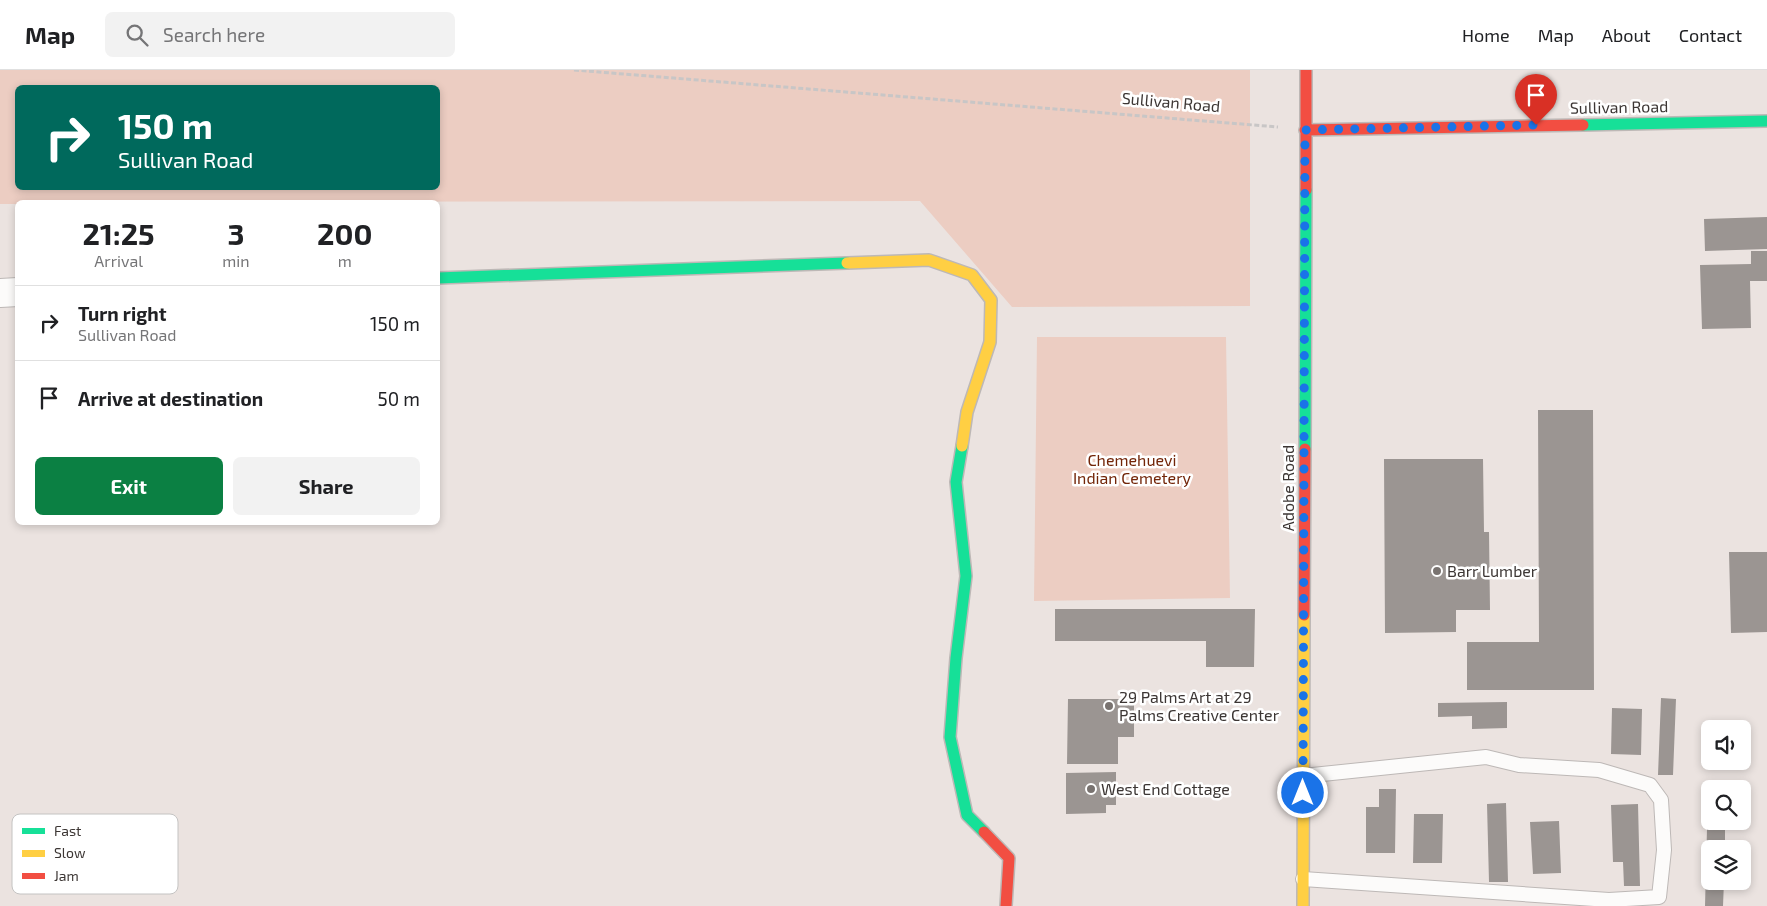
<!DOCTYPE html>
<style>
:root{--surface:#fff;--page:#f2f2f2;--text:#202124;--muted:#757577;--line:#e0e0e0;--accent:#0b8043}
body{margin:0;font-family:"Exo 2",sans-serif;background:var(--page);color:var(--text);height:100vh;display:flex;flex-direction:column;font-size:19px;white-space:nowrap}
*{box-sizing:border-box;margin:0}
p{font-size:16px;color:var(--muted)}
.icon{flex:none;width:28px;height:28px;fill:none;stroke:currentColor;stroke-width:2;stroke-linecap:round;stroke-linejoin:round}
.map{position:relative;flex:1;overflow:hidden}
.panel{position:absolute;left:15px;top:130px;width:425px;height:325px;display:flex;flex-direction:column;background:var(--surface);border-radius:8px;box-shadow:0 2px 8px #0003}
.panel>*{flex:none}
.hud{position:absolute;left:15px;top:15px;width:425px;height:105px;border-radius:8px;box-shadow:0 2px 8px #0003;background:#00695c;color:#fff;overflow:hidden}
.controls{position:absolute;left:1701px;top:650px;display:grid;gap:10px}
.controls a{display:grid;place-items:center;width:50px;height:50px;border-radius:8px;background:var(--surface);box-shadow:0 2px 8px #0003;font-size:25px}
.pin{position:absolute;display:grid;place-items:center;width:42px;height:42px;color:#fff;margin:-51px -21px;border-radius:50% 50% 50% 0;rotate:-45deg;box-shadow:0 0 5px #0007}
.pin .icon{rotate:45deg}
.me{position:absolute;width:55px;margin:-28px;rotate:0deg;stroke-linejoin:round;filter:drop-shadow(0 0 4px #0008)}
.turn{display:flex;align-items:center;gap:18px;height:105px;padding:0 20px;font-size:22px}
.turn .icon{width:65px;height:65px;stroke-width:2.5}
.turn b{display:block;font-size:35px;line-height:42px}
.eta{display:flex;justify-content:space-evenly;align-items:center;height:85px;text-align:center}
.eta b{font-size:30px;font-weight:700;line-height:35px}
.cta{display:flex;gap:10px;margin-top:auto;padding:10px 20px}
.cta a{flex:1;height:58px;border-radius:8px;background:var(--accent);color:#fff;font-size:20px;font-weight:700;line-height:58px;text-align:center}
.cta a+a{background:var(--page);color:var(--text)}
ul{padding:0;list-style:none}
li{display:flex;align-items:center;gap:15px;height:75px;padding:0 20px;border-top:1px solid var(--line)}
li div{flex:1}
li b{display:block;font-size:19px}
li em{font-style:normal}
header{display:flex;align-items:center;gap:30px;box-sizing:border-box;height:70px;padding:0 25px;background:var(--surface);border-bottom:1px solid var(--line)}
header strong{font-size:24px}
nav{display:flex;gap:28px;margin-inline-start:auto;font-size:18px}
.search{width:350px;height:45px;background:var(--page);display:flex;align-items:center;gap:12px;box-sizing:border-box;padding:0 18px;border-radius:8px;color:var(--muted);font-size:19px}
.map>svg:first-child{display:block}
</style>
<header>
<strong>Map</strong>
<div class="search"><svg class="icon" aria-label="search" viewBox="0 0 24 24"><circle cx="10" cy="10" r="6"/><path d="M15 15l6 6"/></svg>Search here</div>
<nav><a>Home</a><a>Map</a><a>About</a><a>Contact</a></nav>
</header>
<div class="map">
<svg width="1767" height="836" viewBox="0 0 1767 836">
<rect width="100%" height="100%" fill="#ebe3e0"/>
<path fill="#eccdc2" fill-rule="evenodd" d="M 0,0 L 1250,0 L 1250,236 L 1012,237 L 920,131 L 18,132 L 17,134 L 0,134 ZM 18,18 L 438,18 L 438,118 L 18,118 Z
M 1037,267 L 1226,267 L 1230,528 L 1034,531 Z"/>
<path fill="#9b9592" d="M 1767,147 L 1767,179 L 1705,181 L 1704,149 Z
M 1751,181 L 1767,181 L 1767,211 L 1750,211 L 1751,258 L 1702,259 L 1700,195 L 1751,194 Z
M 1538,340 L 1593,340 L 1594,620 L 1467,620 L 1467,572 L 1539,572 Z
M 1384,389 L 1483,389 L 1484,462 L 1489,462 L 1490,540 L 1456,540 L 1456,562 L 1385,563 Z
M 1729,482 L 1767,482 L 1767,562 L 1731,563 Z
M 1055,539 L 1255,539 L 1254,597 L 1206,597 L 1206,571 L 1055,571 Z
M 1661,628 L 1676,629 L 1673,705 L 1658,705 Z
M 1068,629 L 1134,629 L 1134,667 L 1118,667 L 1118,694 L 1067,694 Z
M 1507,632 L 1507,658 L 1472,659 L 1472,646 L 1438,647 L 1438,633 Z
M 1612,638 L 1642,639 L 1641,685 L 1611,684 Z
M 1116,702 L 1116,735 L 1106,735 L 1106,743 L 1066,744 L 1066,703 Z
M 1379,719 L 1396,719 L 1395,783 L 1366,783 L 1366,737 L 1379,737 Z
M 1506,733 L 1508,812 L 1489,812 L 1487,734 Z
M 1638,734 L 1640,816 L 1624,816 L 1623,792 L 1613,792 L 1611,735 Z
M 1414,744 L 1443,744 L 1442,793 L 1413,793 Z
M 1559,751 L 1561,803 L 1533,804 L 1530,752 Z
M 1707,759 L 1725,760 L 1725,779 L 1710,779 L 1710,811 L 1724,811 L 1723,836 L 1705,836 Z"/>
<g fill="none" stroke-linecap="round" stroke-linejoin="round">
<g stroke="#bdb8b6" stroke-width="16">
<path id="lane" d="M 1303,809 L 1609,830 L 1659,827 L 1664,780 L 1661,730 L 1650,715 L 1599,700 L 1519,695 L 1486,687 L 1303,706"/>
</g>
<g stroke="#bdb8b6" stroke-width="30">
<path id="street" d="M 0,223 L 18,222"/>
</g>
<g stroke="#bdb8b6" stroke-width="14">
<path id="fast" d="M 1583,55 L 1767,51
M 438,208 L 847,193
M 962,376 L 956,412 L 966,506 L 956,588 L 950,667 L 967,745 L 984,762
M 1305,379 L 1306,120"/>
</g>
<g stroke="#bdb8b6" stroke-width="14">
<path id="slow" d="M 847,193 L 929,190 L 972,205 L 991,230 L 990,272 L 967,342 L 962,376
M 1303,836 L 1304,545"/>
</g>
<g stroke="#bdb8b6" stroke-width="14">
<path id="jam" d="M 1305,60 L 1583,55
M 1306,120 L 1306,0
M 1304,545 L 1305,379
M 984,762 L 1009,788 L 1006,836"/>
</g>
<path stroke="#c8c6c6" stroke-width="3" stroke-dasharray="5 2.5" stroke-linecap="butt" d="M 574,0 L 1278,57"/>
<use href="#lane" stroke="#fcfbfa" stroke-width="14"/>
<use href="#street" stroke="#fcfbfa" stroke-width="28"/>
<use href="#fast" stroke="#16e098" stroke-width="11"/>
<use href="#slow" stroke="#ffcf43" stroke-width="11"/>
<use href="#jam" stroke="#f24e42" stroke-width="11"/>
</g>
<g fill="none" stroke-linecap="round" stroke-linejoin="round">
<path stroke="#1a73e8" stroke-width="9" stroke-dasharray="0 16.2" d="M 1303,723 L 1305,60 L 1536,55"/>
</g>
<g fill="#797370" stroke="#fff" stroke-width="2">
<circle cx="1437" cy="501" r="5"/>
<circle cx="1109" cy="636" r="5"/>
<circle cx="1091" cy="719" r="5"/>
</g>
<g text-anchor="middle" stroke-width="5" stroke-linejoin="round" paint-order="stroke">
<g font-size="16" fill="#3c3634" stroke="#fff">
<text transform="translate(1171 32) rotate(5)" y="6">Sullivan Road</text>
<text transform="translate(1619 37) rotate(-1)" y="6">Sullivan Road</text>
<text transform="translate(1288 418) rotate(-90)" y="6">Adobe Road</text>
</g>
<g font-size="16" fill="#722508" stroke="#fff">
<text x="1132" y="396">Chemehuevi<tspan x="1132" dy="18">Indian Cemetery</tspan></text>
</g>
<g font-size="16" fill="#3c3634" stroke="#fff" text-anchor="start">
<text x="1447" y="507">Barr Lumber</text>
<text x="1119" y="633">29 Palms Art at 29<tspan x="1119" dy="18">Palms Creative Center</tspan></text>
<text x="1101" y="725">West End Cottage</text>
</g>
</g>
<rect x="12" y="744" width="166" height="80" rx="8" fill="#fff" stroke="#c4c3c2" stroke-width="1"/>
<rect x="22" y="758" width="23" height="6" fill="#16e098"/>
<rect x="22" y="780" width="23" height="7" fill="#ffcf43"/>
<rect x="22" y="803" width="23" height="6" fill="#f24e42"/>
<g font-size="14" fill="#3c3634">
<text x="54" y="766">Fast</text>
<text x="54" y="788">Slow</text>
<text x="54" y="811">Jam</text>
</g>
</svg>
<div class="controls">
<a><svg class="icon" aria-label="sound" viewBox="0 0 24 24"><path d="M4 9h4l5-4v14l-5-4H4zM17 9q2 3 0 6"/></svg></a>
<a><svg class="icon" aria-label="search" viewBox="0 0 24 24"><circle cx="10" cy="10" r="6"/><path d="M15 15l6 6"/></svg></a>
<a><svg class="icon" aria-label="layers" viewBox="0 0 24 24"><path d="M12 4l9 5-9 5-9-5zM3 14l9 5 9-5"/></svg></a>
</div>
<div class="pin" style="left:1536px;top:55px;background:#d93025"><svg class="icon" aria-label="arrive" viewBox="0 0 24 24"><path d="M6 21V4h12l-3 4 3 4H6"/></svg></div>
<svg class="me" style="left:1303px;top:723px" viewBox="-20 -20 40 40"><circle r="17" fill="#1a73e8" stroke="#fff" stroke-width="3"/><path d="M0-11L8 9 0 5-8 9z" fill="#fff"/></svg>
<div class="hud">
<div class="turn"><svg class="icon" aria-label="right" viewBox="0 0 24 24"><path d="M7 20v-9h11M14 6l5 5-5 5"/></svg><div><b>150 m</b>Sullivan Road</div></div>
</div>
<section class="panel">
<div class="eta">
<div><b>21:25</b><p>Arrival</p></div>
<div><b>3</b><p>min</p></div>
<div><b>200</b><p>m</p></div>
</div>
<ul>
<li><svg class="icon" aria-label="right" viewBox="0 0 24 24"><path d="M7 20v-9h11M14 6l5 5-5 5"/></svg><div><b>Turn right</b><p>Sullivan Road</p></div><em>150 m</em></li>
<li><svg class="icon" aria-label="arrive" viewBox="0 0 24 24"><path d="M6 21V4h12l-3 4 3 4H6"/></svg><div><b>Arrive at destination</b></div><em>50 m</em></li>
</ul>
<div class="cta"><a>Exit</a><a>Share</a></div>
</section>
</div>
